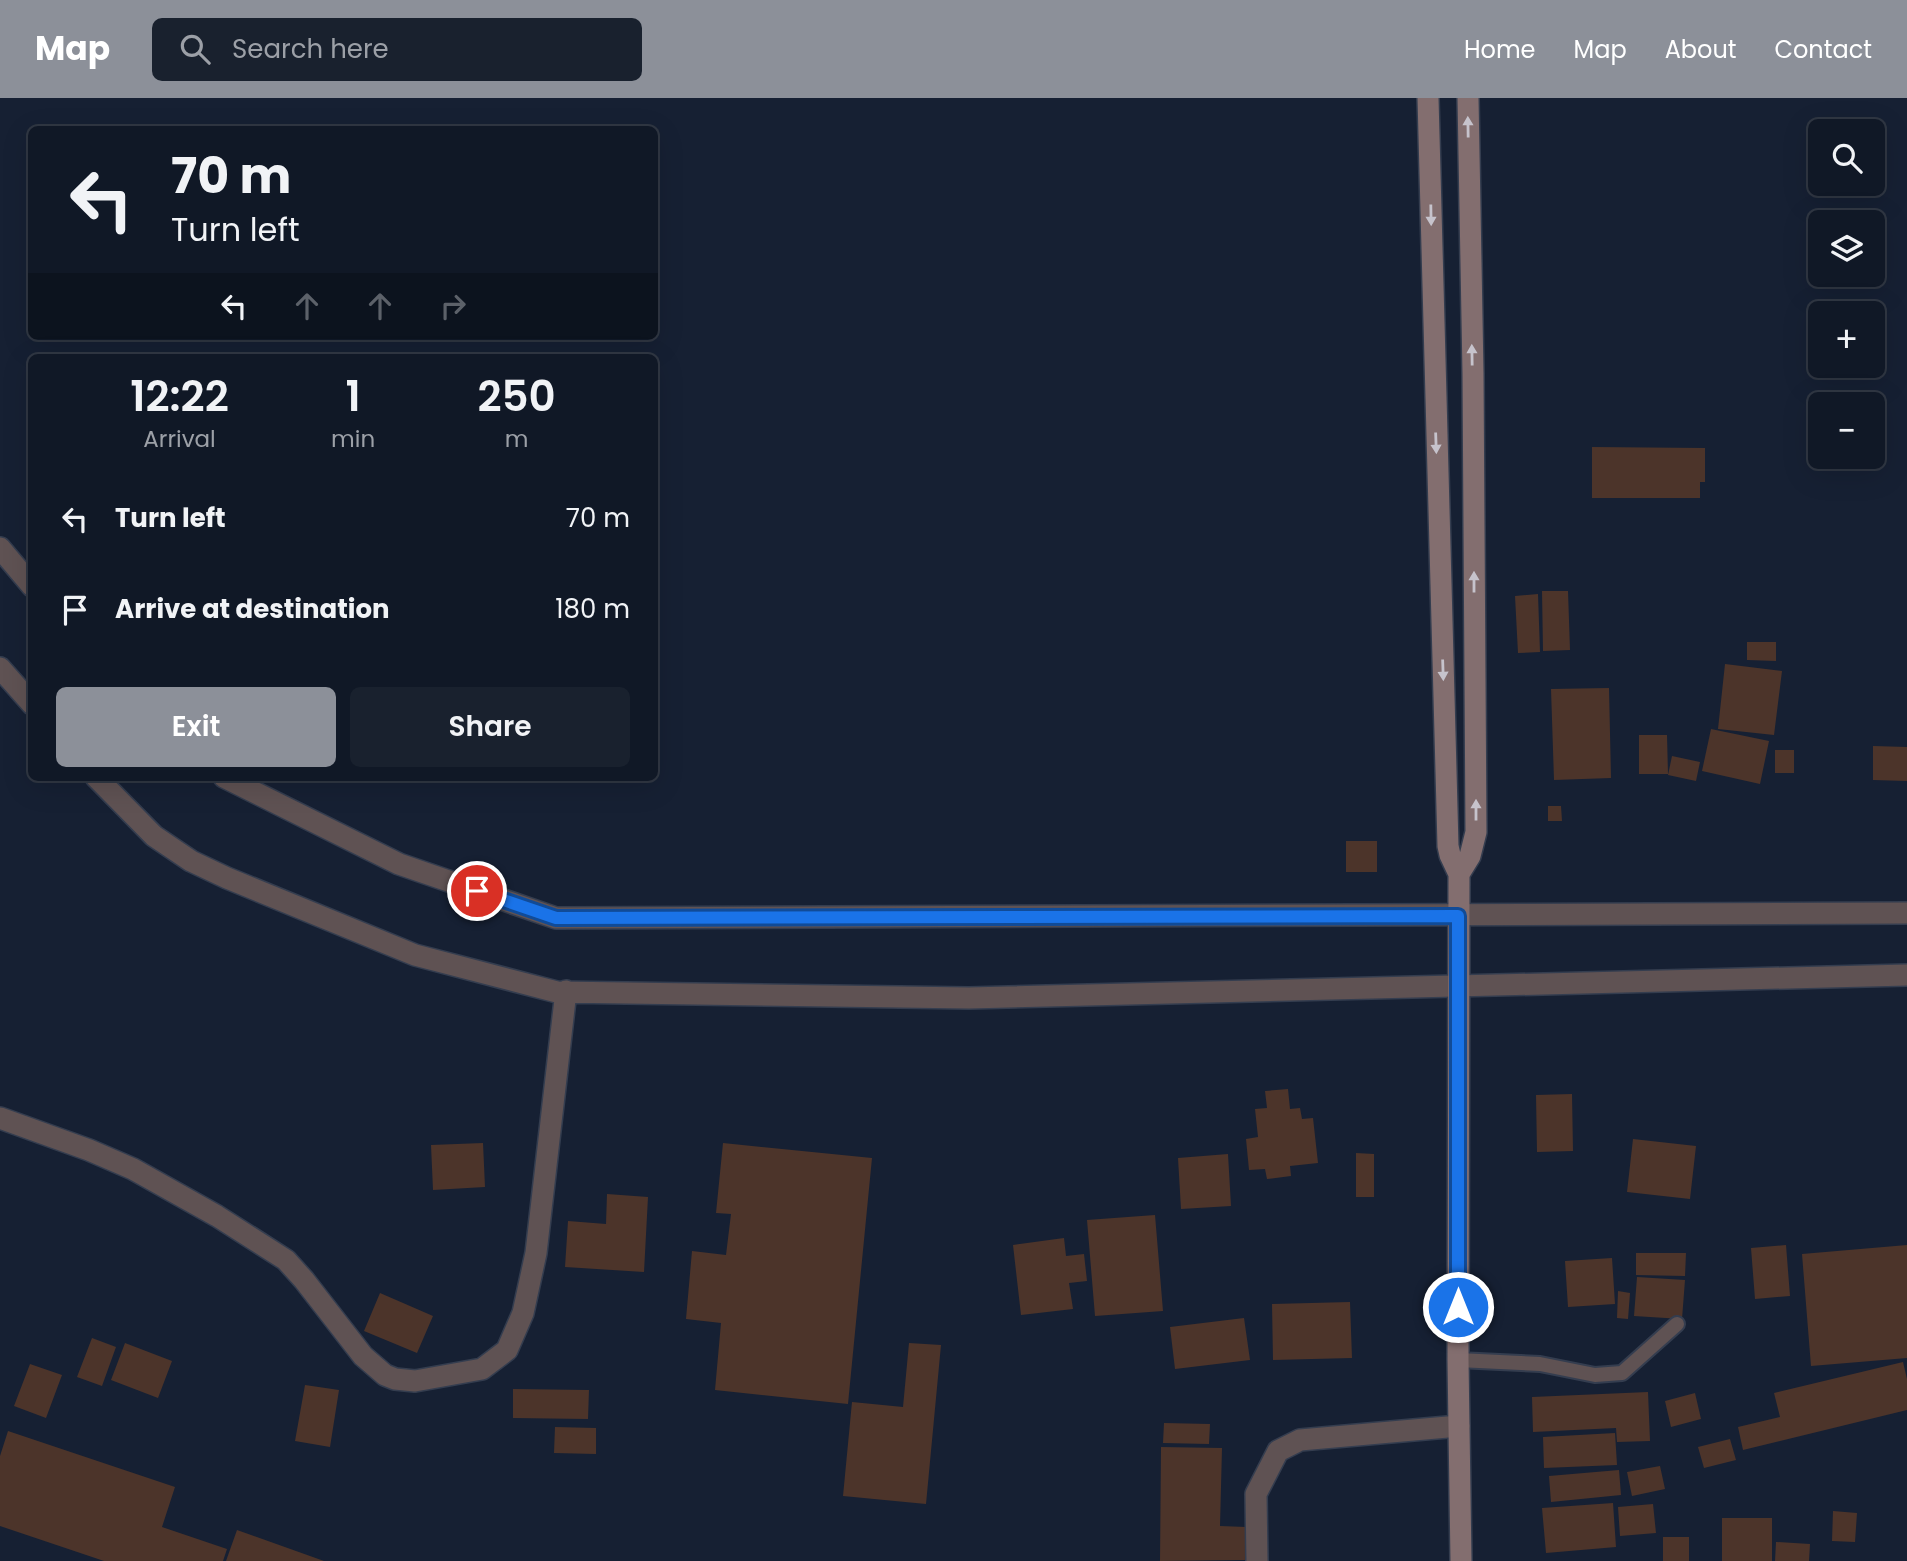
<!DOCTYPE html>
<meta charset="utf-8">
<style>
:root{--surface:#101826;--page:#19212e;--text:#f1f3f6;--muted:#9ca0a7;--line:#303743;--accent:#8c9099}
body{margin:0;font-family:Poppins,sans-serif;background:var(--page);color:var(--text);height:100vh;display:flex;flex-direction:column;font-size:26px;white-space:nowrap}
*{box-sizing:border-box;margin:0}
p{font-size:23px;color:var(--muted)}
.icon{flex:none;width:38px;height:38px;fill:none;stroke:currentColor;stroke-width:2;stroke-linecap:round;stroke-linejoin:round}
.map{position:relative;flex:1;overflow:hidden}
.drawer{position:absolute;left:28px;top:256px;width:630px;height:427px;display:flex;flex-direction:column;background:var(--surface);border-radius:10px;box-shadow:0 7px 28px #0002,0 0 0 2px var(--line)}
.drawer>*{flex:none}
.top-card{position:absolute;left:28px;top:28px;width:630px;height:214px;border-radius:10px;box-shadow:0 7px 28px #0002,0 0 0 2px var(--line);background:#101826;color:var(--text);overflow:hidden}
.fabs{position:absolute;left:1808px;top:21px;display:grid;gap:14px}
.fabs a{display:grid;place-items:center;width:77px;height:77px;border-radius:10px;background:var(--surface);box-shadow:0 7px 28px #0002,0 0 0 2px var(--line);font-size:35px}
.pin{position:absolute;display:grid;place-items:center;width:60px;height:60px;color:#fff;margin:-30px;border:4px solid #fff;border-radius:50%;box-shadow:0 2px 7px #0007}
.me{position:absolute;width:77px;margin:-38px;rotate:0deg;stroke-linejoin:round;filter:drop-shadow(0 0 5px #0008)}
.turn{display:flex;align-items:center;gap:24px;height:147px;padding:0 28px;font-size:32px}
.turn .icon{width:91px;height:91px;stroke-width:2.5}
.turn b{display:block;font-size:49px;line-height:60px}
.lanes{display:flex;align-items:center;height:66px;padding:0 28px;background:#0003;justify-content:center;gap:35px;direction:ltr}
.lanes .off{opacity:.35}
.eta{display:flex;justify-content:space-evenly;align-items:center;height:119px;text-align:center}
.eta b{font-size:42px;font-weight:600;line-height:49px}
.primary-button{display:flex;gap:14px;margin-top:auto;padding:14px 28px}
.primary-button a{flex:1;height:80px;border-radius:10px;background:var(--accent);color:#fff;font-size:28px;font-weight:600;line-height:80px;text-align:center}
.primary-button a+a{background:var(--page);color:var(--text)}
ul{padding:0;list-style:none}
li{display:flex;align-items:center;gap:21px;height:91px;padding:0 28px}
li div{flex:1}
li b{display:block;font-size:26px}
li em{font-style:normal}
header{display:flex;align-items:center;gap:42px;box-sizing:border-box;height:98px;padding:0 35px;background:var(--accent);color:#fff}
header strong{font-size:33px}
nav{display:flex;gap:38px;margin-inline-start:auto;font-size:24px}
.search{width:490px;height:63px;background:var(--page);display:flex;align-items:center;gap:18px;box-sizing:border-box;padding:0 24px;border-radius:10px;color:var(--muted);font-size:26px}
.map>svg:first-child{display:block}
</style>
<header>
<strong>Map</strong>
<div class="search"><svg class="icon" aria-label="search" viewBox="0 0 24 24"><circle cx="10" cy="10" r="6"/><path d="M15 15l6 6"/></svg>Search here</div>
<nav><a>Home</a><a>Map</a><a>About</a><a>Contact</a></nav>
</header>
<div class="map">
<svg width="1907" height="1463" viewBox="0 0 1907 1463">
<rect width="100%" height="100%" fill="#162033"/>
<path fill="#4c342a" d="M 1592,349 L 1705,350 L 1705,384 L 1700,384 L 1700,400 L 1592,400 Z
M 1542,493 L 1568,493 L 1570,552 L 1543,553 Z
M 1538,496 L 1540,554 L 1518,555 L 1515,498 Z
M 1747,544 L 1776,544 L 1776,563 L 1747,562 Z
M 1725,566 L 1782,573 L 1774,637 L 1718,631 Z
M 1609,590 L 1611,680 L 1554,682 L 1551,591 Z
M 1711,631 L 1769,643 L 1760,686 L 1702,673 Z
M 1639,637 L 1667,637 L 1668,676 L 1639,676 Z
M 1873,648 L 1907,649 L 1907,683 L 1873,682 Z
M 1775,652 L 1794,652 L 1794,675 L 1775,675 Z
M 1672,658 L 1700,664 L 1696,683 L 1668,677 Z
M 1548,708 L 1561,708 L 1562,723 L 1548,723 Z
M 1346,743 L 1377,743 L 1377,774 L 1346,774 Z
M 1288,991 L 1290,1011 L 1300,1010 L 1302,1021 L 1313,1020 L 1318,1065 L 1290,1068 L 1291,1078 L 1267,1081 L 1265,1071 L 1249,1072 L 1246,1041 L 1258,1039 L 1255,1011 L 1267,1010 L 1265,993 Z
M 1572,996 L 1573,1053 L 1537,1054 L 1536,997 Z
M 1633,1041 L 1696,1048 L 1690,1101 L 1627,1094 Z
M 483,1045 L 485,1089 L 433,1092 L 431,1047 Z
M 723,1045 L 872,1060 L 848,1306 L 715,1292 L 721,1225 L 686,1221 L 692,1153 L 726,1157 L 731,1116 L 716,1115 Z
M 1356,1055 L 1374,1056 L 1374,1099 L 1356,1099 Z
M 1228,1056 L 1231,1108 L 1181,1111 L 1178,1060 Z
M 607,1096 L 648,1099 L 644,1174 L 565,1169 L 568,1123 L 606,1126 Z
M 1155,1117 L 1163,1213 L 1095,1218 L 1087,1122 Z
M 1064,1140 L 1066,1158 L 1084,1156 L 1087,1183 L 1069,1185 L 1073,1211 L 1021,1217 L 1013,1147 Z
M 1786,1147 L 1790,1198 L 1755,1201 L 1751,1150 Z
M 1907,1147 L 1907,1260 L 1811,1268 L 1802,1156 Z
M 1636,1155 L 1686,1155 L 1685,1178 L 1636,1177 Z
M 1612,1160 L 1615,1206 L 1568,1209 L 1565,1163 Z
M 1637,1179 L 1685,1182 L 1682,1221 L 1634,1218 Z
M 1618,1193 L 1630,1195 L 1628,1221 L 1617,1220 Z
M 380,1195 L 433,1218 L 417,1255 L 364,1233 Z
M 1350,1204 L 1352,1260 L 1273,1262 L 1272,1206 Z
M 1244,1220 L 1250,1262 L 1175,1271 L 1170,1229 Z
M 92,1240 L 116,1249 L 102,1288 L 77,1279 Z
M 125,1245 L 172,1263 L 158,1300 L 111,1282 Z
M 909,1245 L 941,1247 L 926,1406 L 843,1398 L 852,1304 L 903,1309 Z
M 1903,1264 L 1907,1281 L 1907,1312 L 1743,1352 L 1738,1329 L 1780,1319 L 1774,1295 Z
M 30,1266 L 62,1277 L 46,1320 L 14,1308 Z
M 305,1287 L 339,1292 L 330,1349 L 295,1343 Z
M 513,1291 L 589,1292 L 588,1321 L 513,1320 Z
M 1648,1294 L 1650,1343 L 1617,1344 L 1616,1330 L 1533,1334 L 1532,1299 Z
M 1695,1295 L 1701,1321 L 1671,1329 L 1665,1303 Z
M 1164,1325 L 1210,1326 L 1209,1346 L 1163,1345 Z
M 555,1329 L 596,1330 L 596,1356 L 554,1355 Z
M 8,1333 L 175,1389 L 162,1429 L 227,1451 L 223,1463 L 104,1463 L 0,1428 L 0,1358 Z
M 1615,1335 L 1617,1367 L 1544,1370 L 1543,1339 Z
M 1730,1341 L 1736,1362 L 1704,1370 L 1698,1349 Z
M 1161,1349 L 1222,1350 L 1220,1428 L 1246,1429 L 1245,1462 L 1160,1463 Z
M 1660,1368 L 1665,1391 L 1632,1398 L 1627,1374 Z
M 1619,1372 L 1621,1397 L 1551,1404 L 1549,1378 Z
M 1613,1405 L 1616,1449 L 1546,1455 L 1542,1410 Z
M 1653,1406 L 1656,1435 L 1620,1438 L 1618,1409 Z
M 1833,1413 L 1857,1415 L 1855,1444 L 1832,1443 Z
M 1722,1420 L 1772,1420 L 1772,1463 L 1722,1463 Z
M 237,1432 L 324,1463 L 226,1463 Z
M 1663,1439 L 1689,1439 L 1689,1463 L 1663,1463 Z
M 1776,1444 L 1810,1446 L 1809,1463 L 1775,1463 Z"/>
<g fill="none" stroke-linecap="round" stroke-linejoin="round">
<g stroke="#343d4f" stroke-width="18">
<path id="lane" d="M 1458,1262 L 1540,1266 L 1595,1277 L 1622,1275 L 1677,1226"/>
</g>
<g stroke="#343d4f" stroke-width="24">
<path id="street" d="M 0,450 L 32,488
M 0,570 L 32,606
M 96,679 L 154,738 L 191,763 L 227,780 L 415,857 L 557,894 L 969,900 L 1907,877
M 224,679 L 399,766 L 556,820 L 1907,815
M 0,1020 L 89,1052 L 133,1071 L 217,1118 L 286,1162 L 304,1182 L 363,1258 L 385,1277 L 395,1281 L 415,1283 L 482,1271 L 507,1252 L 523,1215 L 536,1155 L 566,893
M 1257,1463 L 1256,1396 L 1278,1353 L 1300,1342 L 1459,1328"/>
</g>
<g stroke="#343d4f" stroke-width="24">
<path id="secondary" d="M 1428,0 L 1448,748 L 1450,757 L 1459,776 L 1458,1262 L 1461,1463
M 1459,776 L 1470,758 L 1476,734 L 1473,275 L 1468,0"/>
</g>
<use href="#lane" stroke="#5f5253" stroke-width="14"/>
<use href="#street" stroke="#5f5253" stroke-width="21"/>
<use href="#secondary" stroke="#836e6f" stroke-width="21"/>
</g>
<defs><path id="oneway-solid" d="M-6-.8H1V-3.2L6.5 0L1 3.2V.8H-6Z" transform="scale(1.75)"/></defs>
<g fill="#c6c3cc">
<use href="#oneway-solid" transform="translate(1468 29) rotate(-91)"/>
<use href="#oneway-solid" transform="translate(1431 117) rotate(89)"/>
<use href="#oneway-solid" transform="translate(1472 257) rotate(-91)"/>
<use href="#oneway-solid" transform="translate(1436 345) rotate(88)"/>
<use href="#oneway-solid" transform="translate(1474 484) rotate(-90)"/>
<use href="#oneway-solid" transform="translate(1443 572) rotate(88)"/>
<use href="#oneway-solid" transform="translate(1476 712) rotate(-90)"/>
</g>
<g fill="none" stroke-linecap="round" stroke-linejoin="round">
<g stroke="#114b97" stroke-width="18">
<path id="route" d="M 477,793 L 556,820 L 1458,818 L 1458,1209"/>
</g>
<use href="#route" stroke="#1a73e8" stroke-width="12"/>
</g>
</svg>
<div class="fabs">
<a><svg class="icon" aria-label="search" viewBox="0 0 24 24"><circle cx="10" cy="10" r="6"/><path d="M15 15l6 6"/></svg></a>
<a><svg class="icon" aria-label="layers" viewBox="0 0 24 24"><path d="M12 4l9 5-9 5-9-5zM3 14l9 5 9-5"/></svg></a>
<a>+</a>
<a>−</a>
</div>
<div class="pin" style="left:477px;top:793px;background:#d93025"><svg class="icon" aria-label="arrive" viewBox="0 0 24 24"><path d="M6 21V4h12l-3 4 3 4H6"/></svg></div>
<svg class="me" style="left:1458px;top:1209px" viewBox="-20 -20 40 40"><circle r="17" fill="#1a73e8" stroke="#fff" stroke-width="3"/><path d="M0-11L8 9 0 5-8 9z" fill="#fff"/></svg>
<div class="top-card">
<div class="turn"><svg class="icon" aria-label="left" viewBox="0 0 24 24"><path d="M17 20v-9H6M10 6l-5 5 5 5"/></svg><div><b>70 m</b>Turn left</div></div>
<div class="lanes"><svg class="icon" aria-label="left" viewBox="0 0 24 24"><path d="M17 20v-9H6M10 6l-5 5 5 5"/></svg><svg class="icon off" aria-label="ahead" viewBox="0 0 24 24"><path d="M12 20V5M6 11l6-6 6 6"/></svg><svg class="icon off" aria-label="ahead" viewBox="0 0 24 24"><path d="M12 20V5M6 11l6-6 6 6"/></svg><svg class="icon off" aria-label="right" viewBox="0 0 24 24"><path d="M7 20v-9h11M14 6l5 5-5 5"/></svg></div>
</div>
<section class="drawer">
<div class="eta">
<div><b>12:22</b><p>Arrival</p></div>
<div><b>1</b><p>min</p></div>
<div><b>250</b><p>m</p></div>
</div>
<ul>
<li><svg class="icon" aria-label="left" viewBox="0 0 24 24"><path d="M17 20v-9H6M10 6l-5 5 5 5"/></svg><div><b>Turn left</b></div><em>70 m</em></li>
<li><svg class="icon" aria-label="arrive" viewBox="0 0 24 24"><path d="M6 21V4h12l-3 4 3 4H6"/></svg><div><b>Arrive at destination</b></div><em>180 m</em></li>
</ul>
<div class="primary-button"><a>Exit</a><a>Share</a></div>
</section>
</div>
